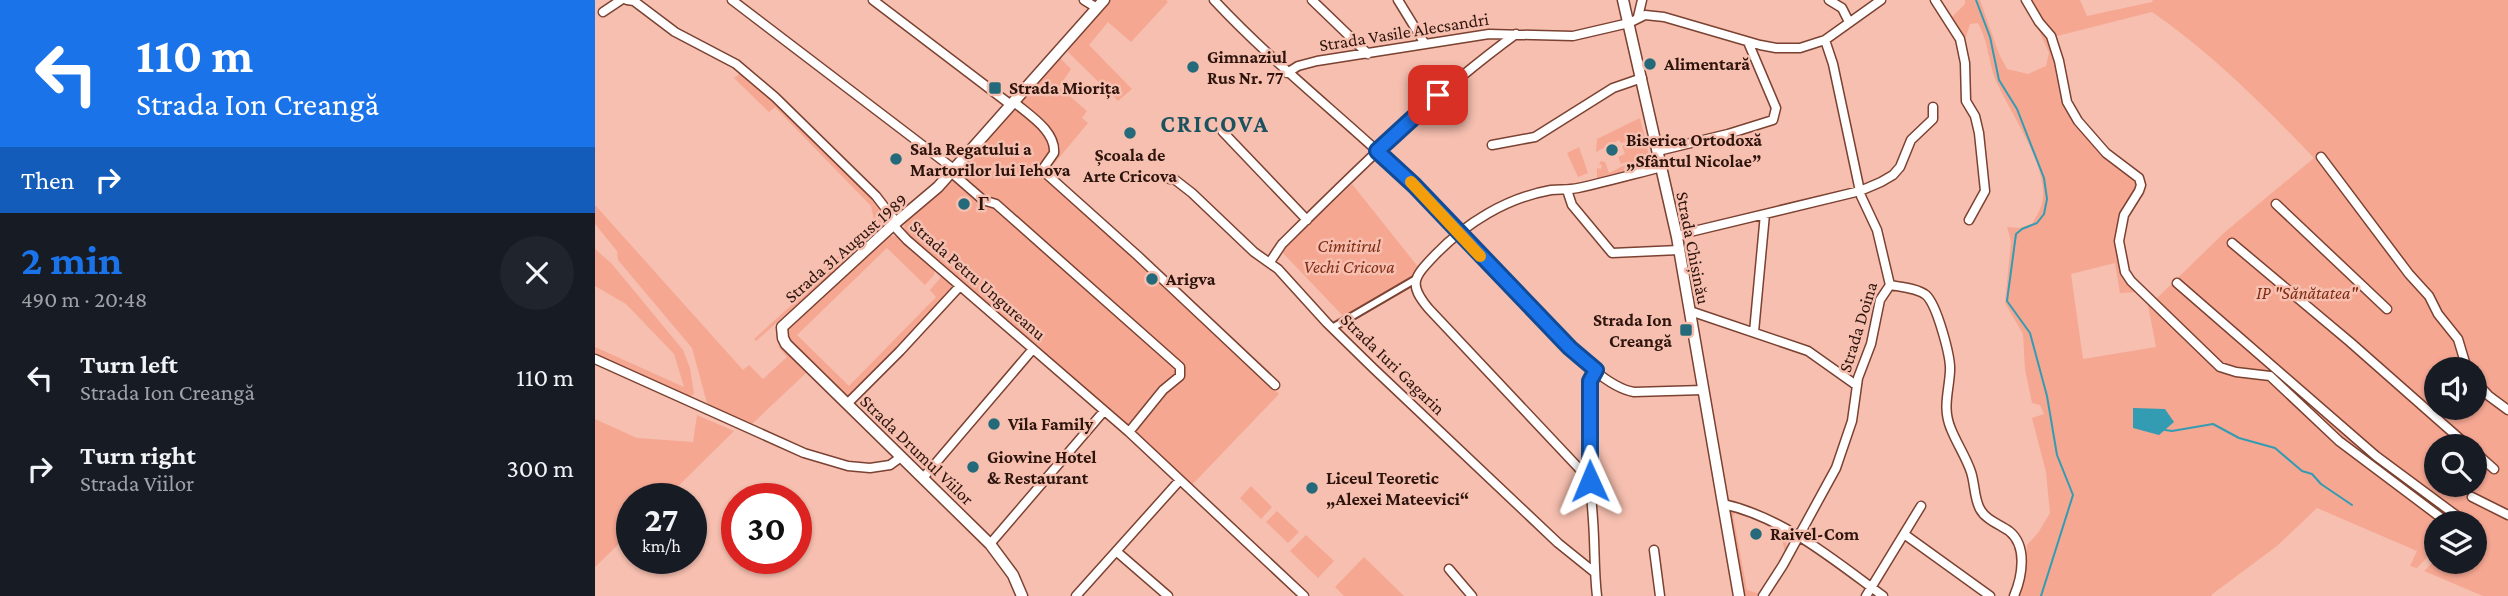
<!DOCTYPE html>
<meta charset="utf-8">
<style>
:root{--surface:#171b24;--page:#20242c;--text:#f1f3f6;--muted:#9ea1a6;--accent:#1a73e8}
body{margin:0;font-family:"Crimson Pro",serif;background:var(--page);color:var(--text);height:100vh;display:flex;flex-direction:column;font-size:26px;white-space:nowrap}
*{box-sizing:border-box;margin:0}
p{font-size:23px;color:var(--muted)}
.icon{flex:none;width:38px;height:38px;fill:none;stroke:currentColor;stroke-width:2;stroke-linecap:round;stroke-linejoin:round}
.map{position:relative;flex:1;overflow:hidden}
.details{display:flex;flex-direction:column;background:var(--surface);width:595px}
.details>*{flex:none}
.guide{background:#1a73e8;color:#fff;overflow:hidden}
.controls{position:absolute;left:1829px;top:357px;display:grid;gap:14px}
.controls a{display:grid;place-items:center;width:63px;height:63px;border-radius:50%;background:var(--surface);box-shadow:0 2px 5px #0004;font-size:35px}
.speed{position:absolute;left:21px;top:483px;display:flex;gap:14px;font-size:35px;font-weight:700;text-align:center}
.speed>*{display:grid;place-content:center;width:91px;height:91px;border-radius:50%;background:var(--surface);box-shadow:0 2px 5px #0004;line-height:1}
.speed small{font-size:18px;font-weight:400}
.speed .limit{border:10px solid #d22;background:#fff;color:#111}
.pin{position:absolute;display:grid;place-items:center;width:60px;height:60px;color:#fff;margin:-30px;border-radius:14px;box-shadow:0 4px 10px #0006}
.me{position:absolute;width:77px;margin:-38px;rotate:359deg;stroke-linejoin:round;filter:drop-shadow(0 0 5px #0008)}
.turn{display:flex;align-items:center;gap:24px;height:147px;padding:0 21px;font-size:32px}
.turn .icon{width:91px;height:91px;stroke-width:2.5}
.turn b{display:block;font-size:49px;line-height:60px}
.then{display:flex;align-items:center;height:66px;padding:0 21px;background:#0003;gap:14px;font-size:26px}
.round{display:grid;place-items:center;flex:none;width:74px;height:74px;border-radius:37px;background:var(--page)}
.head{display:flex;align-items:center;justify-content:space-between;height:119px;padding:0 21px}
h1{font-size:42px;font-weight:700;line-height:52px;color:var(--accent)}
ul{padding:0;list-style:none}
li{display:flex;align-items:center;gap:21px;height:91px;padding:0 21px}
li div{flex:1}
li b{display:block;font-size:26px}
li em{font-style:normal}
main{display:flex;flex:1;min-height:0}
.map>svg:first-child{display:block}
</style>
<main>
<section class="details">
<div class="guide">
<div class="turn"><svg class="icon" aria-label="left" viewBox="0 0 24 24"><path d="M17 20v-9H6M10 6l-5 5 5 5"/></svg><div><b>110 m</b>Strada Ion Creangă</div></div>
<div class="then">Then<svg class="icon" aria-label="right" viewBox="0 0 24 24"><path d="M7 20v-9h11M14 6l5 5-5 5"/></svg></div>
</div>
<div class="head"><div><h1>2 min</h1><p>490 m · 20:48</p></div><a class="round"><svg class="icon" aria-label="close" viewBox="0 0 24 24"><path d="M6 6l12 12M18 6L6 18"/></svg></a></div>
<ul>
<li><svg class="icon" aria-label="left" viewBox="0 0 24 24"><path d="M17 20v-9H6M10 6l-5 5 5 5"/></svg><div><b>Turn left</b><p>Strada Ion Creangă</p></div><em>110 m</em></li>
<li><svg class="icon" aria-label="right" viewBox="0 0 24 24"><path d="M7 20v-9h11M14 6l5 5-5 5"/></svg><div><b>Turn right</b><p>Strada Viilor</p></div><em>300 m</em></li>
</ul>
</section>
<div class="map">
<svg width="1913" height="596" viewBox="0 0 1913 596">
<rect width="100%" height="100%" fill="#f6bfaf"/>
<path fill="#f5a792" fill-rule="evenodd" d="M 515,0 L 571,0 L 573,2 L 536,42 L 513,22 L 494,45 L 537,89 L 523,101 L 473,52 L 474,47 Z
M 1370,0 L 1385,0 L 1404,54 L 1412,69 L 1433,74 L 1451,66 L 1454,53 L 1443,28 L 1445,27 L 1454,37 L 1481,122 L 1540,178 L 1542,185 L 1522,243 L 1527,272 L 1543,292 L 1525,293 L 1520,263 L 1476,274 L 1488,359 L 1561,347 L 1552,300 L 1556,296 L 1561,299 L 1630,232 L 1719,158 C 1669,106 1617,53 1557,12 L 1462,36 L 1457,32 L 1433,0 L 1485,0 L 1492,16 L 1557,2 L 1558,0 L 1913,0 L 1913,596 L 1888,596 L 1829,571 L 1841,559 L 1841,562 L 1880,562 L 1880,523 L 1841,523 L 1841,548 L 1822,568 L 1815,566 L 1822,551 L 1722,508 L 1682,546 L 1616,595 L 1617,596 L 1424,596 L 1431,568 L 1432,545 L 1443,533 L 1455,513 L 1451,472 L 1437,418 L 1449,414 L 1445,405 L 1437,403 L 1430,369 L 1428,334 L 1410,303 L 1416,241 L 1412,227 L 1424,228 L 1437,224 C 1440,218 1445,211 1447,204 C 1455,169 1417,116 1403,85 C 1393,65 1395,45 1383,23 L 1375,24 L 1371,37 L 1368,38 L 1356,18 L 1370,4 ZM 1841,369 L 1880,369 L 1880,408 L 1841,408 ZM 1841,446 L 1880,446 L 1880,485 L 1841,485 Z
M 465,58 L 476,69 L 464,87 L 492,111 L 487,118 L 493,123 L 453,171 L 538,257 L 684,394 L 594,488 L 323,245 L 312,235 L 309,226 L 312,220 L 358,180 Z
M 145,74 L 151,75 L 183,104 L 291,212 L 293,217 L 292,224 L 161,341 L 159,339 L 222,282 L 222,275 L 277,226 L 279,220 L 276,206 L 180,107 L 174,112 L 139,78 Z
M 1045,118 L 1056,164 L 1002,179 L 1002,168 L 1006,169 L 1007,165 L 1004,164 L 1006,161 L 1010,162 L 1014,173 L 1032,164 L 1031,162 L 1026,164 L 1023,157 L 1030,154 L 1027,146 L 1032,144 L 1031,142 L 1026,143 L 1024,140 L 1001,152 L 1002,139 Z
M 984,147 L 993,173 L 983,177 L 972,153 Z
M 757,184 L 824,268 L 820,276 L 749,317 L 686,251 Z
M 0,205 L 148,370 L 154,365 L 168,379 L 192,357 L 181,344 L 212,372 L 156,425 L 119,409 L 112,403 L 97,348 L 23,260 L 22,251 L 0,224 Z
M 292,236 L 301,236 L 340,269 L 339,275 L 330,285 L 292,248 L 202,335 L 254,386 L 341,297 L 335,290 L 347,276 L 359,287 L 253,399 L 192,341 L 191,326 Z
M 0,249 L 17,264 L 88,350 L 95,368 L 99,394 L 94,397 L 0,355 L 0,347 L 89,387 L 79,354 L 31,304 L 0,286 Z
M 102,415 L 139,431 L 70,499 L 37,499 L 37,531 L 0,567 L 0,419 L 42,438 L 98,442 Z
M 656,486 L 677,507 L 666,519 L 645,498 Z
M 1137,509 L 1140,514 L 1138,515 L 1152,590 L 1165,594 L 1190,553 L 1186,533 L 1190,536 L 1193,554 L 1166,596 L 1149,596 L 1134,514 Z
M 682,511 L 704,532 L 693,543 L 671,522 Z
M 711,535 L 739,561 L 723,578 L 695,551 Z
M 769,557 L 809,596 L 749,596 L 740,587 Z"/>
<path fill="#339bb2" d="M 1538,408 L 1570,409 L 1579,422 L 1564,435 L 1538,428 Z"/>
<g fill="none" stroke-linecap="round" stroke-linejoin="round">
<path stroke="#339bb2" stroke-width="2" d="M 1381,0 L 1395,37 L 1404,80 L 1422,109 L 1449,178 L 1452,199 L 1449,214 L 1442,223 L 1427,229 L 1421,234 L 1412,301 L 1435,333 L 1452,396 L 1462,455 L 1478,495 L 1446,596
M 1570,430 L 1577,431 L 1618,424 L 1644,438 L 1680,448 L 1707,471 L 1717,474 L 1726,484 L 1757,505"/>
<g stroke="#7b4131" stroke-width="10">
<path id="pedestrian" d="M 737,328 L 821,279"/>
</g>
<g stroke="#7b4131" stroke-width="11">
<path id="minor" d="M 32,0 L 39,1 L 80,32 L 141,64 L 180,97 L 281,196 L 298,218 L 298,225 L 312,240 L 534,432 L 709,596
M 137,0 L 360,170
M 278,0 L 416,105
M 489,0 L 502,8
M 619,0 C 676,61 741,112 802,169 C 853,217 899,271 949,321 C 971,343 1008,387 1039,392 L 1108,390
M 717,0 L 773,54
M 803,0 L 830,44
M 1234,0 L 1247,8 L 1254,22
M 1340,0 L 1365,39 L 1370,63 L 1371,101 L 1380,116 L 1384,133 L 1390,191 L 1374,220
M 1431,0 L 1444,22 L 1456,36 L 1464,61 L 1472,102 L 1483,121 L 1511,153 L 1544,178 L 1546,185 L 1544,191 L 1529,215 L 1524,241 L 1530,272 L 1536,281 L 1625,367 L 1641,372 L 1675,376 L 1744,441 L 1853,523
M 8,12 L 26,0
M 1043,17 L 1047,0
M 1230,40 L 1238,64 L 1266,196 L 1282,230 L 1295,285
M 692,73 L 703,66 L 722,61 L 894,34 L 978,36 L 1034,23 L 1050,15 L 1069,17 L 1165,45 L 1181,48 L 1205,48 L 1230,40 L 1286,0
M 419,102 C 434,115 461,131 459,153 L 447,170 L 543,256 L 680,385
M 628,132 L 712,220
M 897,145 L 940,137 L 1018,88 L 1047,78
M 1063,151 L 1133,134 L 1178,120 L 1181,108 L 1153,42
M 1726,157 L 1814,274 L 1834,296 L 1843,314 L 1863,339 L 1872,369
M 357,173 L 388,200 L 401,204 L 585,367 L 585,376 L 568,390 L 534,432
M 575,179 L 579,179 L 597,193 L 659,252 L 683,269 L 732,323 L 778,368 L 963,543 L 999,572
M 972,190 L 977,205 L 1017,253 L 1084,250
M 1681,204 L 1792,309
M 1082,237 L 1095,232 L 1265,191 L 1286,182 L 1298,175 L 1305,167 L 1316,140 L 1338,119 L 1338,107
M 1637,243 L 1755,342 L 1873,446
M 675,262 L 687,244 C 762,170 836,96 921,34
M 1582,283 L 1781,456 L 1862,516
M 1295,285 C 1306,287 1322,288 1331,295 C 1342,305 1356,357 1355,371 C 1354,392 1347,408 1356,429 C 1362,444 1371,457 1376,472 C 1380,484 1379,498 1385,509 C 1391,520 1404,524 1414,531 C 1433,546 1427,577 1419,596
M 1095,311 L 1213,351 L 1261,385
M 1159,332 L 1170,214
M 0,359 L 209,453 L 253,466 L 275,468 L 295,465 L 306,457
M 1001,370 C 986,396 996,488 998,520 C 1000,546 999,571 1002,596
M 1880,381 L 1894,396 L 1913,410
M 252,404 L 305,351 L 365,286
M 1880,452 L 1899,469
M 328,478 L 438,349
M 995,480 L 834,309 C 813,284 818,278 840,255 C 871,223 911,198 956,190 C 965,189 974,190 983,188 C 1011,182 1039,174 1067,167
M 1877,497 L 1913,515
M 1128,504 C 1188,517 1239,560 1288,596
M 1309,534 L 1395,596
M 395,544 L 509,411
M 1059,550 L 1065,596
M 521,551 L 573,596
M 854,569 L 877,596
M 481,596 L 585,480
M 1168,596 L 1188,565 L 1241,468 L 1257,421 L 1263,378 L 1276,344 L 1285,300 L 1295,285
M 1271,596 L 1326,506"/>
</g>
<g stroke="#7b4131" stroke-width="13">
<path id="tertiary" d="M 1028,0 L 1082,237 L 1144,596
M 427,596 L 418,575 L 395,544 L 191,344 L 188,338 L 187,327 L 298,225 L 343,187 L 509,0"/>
</g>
<use href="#pedestrian" stroke="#fff" stroke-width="6"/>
<use href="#minor" stroke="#fff" stroke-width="8"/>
<use href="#tertiary" stroke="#fff" stroke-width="10"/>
</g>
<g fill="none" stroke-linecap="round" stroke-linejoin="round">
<g stroke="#114b97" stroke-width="18">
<path id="route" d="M 843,95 L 782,151 L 819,185 L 975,348 L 1001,370 L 995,381 L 995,481"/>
</g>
<use href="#route" stroke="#1a73e8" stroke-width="12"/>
<path stroke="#f59e0b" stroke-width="12" d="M 816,182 L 885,256"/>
</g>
<g fill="#256a7a" stroke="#f6bfaf" stroke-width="2.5">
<circle cx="1055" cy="64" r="7"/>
<circle cx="598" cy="67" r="7"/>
<rect x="393" y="81" width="14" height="14" rx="3.5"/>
<circle cx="535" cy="133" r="7"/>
<circle cx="1017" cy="150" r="7"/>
<circle cx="301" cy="159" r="7"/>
<circle cx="369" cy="204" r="7"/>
<circle cx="557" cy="279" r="7"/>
<rect x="1084" y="323" width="14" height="14" rx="3.5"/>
<circle cx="399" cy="424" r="7"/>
<circle cx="378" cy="467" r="7"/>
<circle cx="717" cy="488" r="7"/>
<circle cx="1161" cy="534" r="7"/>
</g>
<g text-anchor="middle" stroke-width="5" stroke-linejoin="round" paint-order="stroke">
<g font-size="18" fill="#2d150e" stroke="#f6bfaf">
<text transform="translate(809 32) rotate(-9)" y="6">Strada Vasile Alecsandri</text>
<text transform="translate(251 248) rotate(-41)" y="6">Strada 31 August 1989</text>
<text transform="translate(1098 248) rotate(79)" y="6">Strada Chișinău</text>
<text transform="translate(383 280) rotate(41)" y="6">Strada Petru Ungureanu</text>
<text transform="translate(1263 327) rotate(-73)" y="6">Strada Doina</text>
<text transform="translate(798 364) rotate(44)" y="6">Strada Iuri Gagarin</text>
<text transform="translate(322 450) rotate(44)" y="6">Strada Drumul Viilor</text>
</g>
<g font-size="18" font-weight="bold" fill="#2d150e" stroke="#f6bfaf" text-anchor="start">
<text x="612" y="63">Gimnaziul<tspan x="612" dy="21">Rus Nr. 77</tspan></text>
<text x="1069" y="70">Alimentară</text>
<text x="414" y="94">Strada Miorița</text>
<text x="1031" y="146">Biserica Ortodoxă<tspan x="1031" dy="21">„Sfântul Nicolae”</tspan></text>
<text x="315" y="155">Sala Regatului a<tspan x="315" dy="21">Martorilor lui Iehova</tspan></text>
<text x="535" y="161" text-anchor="middle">Școala de<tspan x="535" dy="21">Arte Cricova</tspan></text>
<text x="383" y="210">Г</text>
<text x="571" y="285">Arigva</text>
<text x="1077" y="326" text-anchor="end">Strada Ion<tspan x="1077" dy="21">Creangă</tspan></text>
<text x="413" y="430">Vila Family</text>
<text x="392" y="463">Giowine Hotel<tspan x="392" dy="21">&amp; Restaurant</tspan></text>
<text x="731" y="484">Liceul Teoretic<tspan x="731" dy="21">„Alexei Mateevici“</tspan></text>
<text x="1175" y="540">Raivel-Com</text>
</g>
<g font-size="18" font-style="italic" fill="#812c14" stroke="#f6bfaf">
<text x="754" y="252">Cimitirul<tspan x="754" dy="21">Vechi Cricova</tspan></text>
<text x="1712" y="299">IP "Sănătatea"</text>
</g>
<g font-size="24" font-weight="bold" letter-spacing="2" fill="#1b525f" stroke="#f6bfaf">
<text x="620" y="132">CRICOVA</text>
</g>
</g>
</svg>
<div class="controls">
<a><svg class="icon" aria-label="sound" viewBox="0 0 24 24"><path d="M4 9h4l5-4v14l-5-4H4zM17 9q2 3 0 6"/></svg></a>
<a><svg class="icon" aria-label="search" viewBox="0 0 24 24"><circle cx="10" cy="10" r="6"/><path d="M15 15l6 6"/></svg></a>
<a><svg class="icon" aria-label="layers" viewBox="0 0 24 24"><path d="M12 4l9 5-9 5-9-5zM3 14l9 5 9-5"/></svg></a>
</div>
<div class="speed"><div>27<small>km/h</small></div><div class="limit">30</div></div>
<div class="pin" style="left:843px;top:95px;background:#d93025"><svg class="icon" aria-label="arrive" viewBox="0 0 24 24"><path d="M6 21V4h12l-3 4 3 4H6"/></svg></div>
<svg class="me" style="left:995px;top:481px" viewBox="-20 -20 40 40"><path d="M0-17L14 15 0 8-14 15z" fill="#1a73e8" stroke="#fff" stroke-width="4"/></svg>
</div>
</main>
